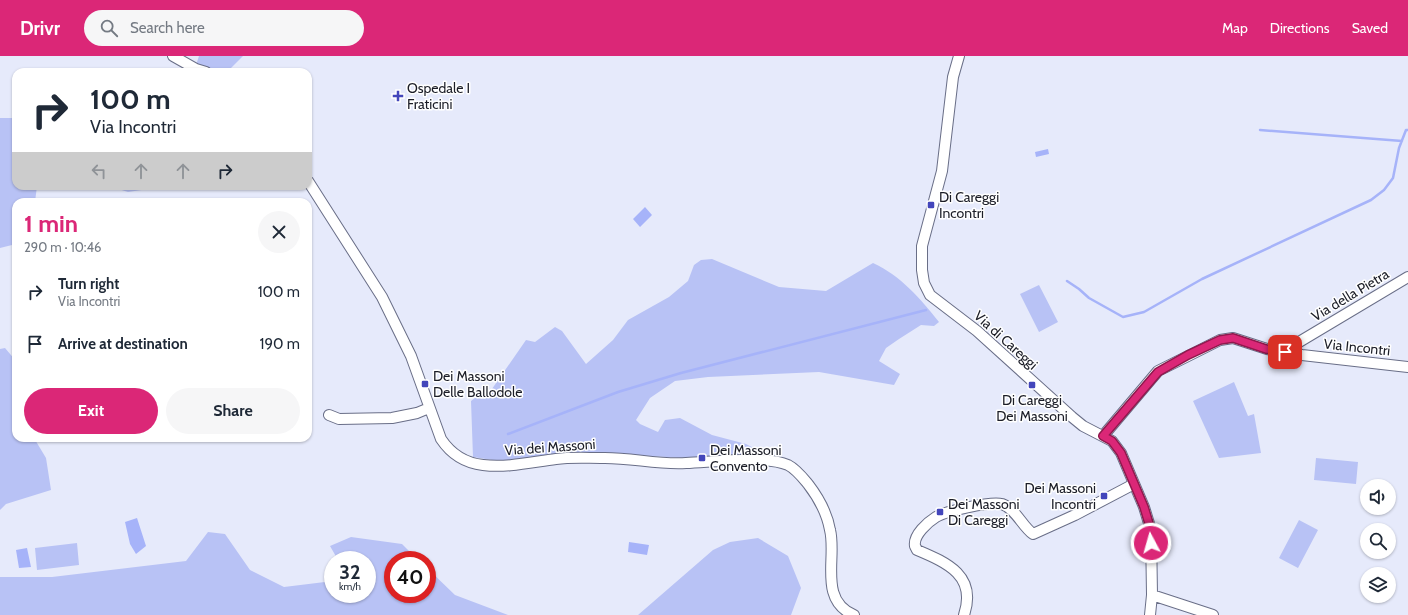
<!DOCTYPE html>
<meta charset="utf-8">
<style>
:root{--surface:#fff;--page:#f6f6f7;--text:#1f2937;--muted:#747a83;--accent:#db2777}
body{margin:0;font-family:Cabin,sans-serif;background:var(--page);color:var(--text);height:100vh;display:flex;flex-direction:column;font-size:15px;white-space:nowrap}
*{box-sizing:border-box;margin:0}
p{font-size:13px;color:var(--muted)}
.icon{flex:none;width:22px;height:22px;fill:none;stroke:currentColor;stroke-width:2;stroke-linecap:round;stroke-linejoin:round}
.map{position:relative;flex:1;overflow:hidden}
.sheet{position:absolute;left:12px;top:142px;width:300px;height:244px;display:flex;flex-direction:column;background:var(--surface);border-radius:12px;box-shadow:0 1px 3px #0004}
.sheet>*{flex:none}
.guide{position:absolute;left:12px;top:12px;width:300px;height:122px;border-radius:12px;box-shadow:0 1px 3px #0004;background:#fff;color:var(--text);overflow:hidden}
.tools{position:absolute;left:1360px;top:423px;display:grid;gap:8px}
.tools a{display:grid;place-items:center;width:36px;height:36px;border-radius:50%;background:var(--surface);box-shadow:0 1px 3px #0004;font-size:20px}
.speed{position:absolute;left:324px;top:495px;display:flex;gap:8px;font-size:20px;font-weight:700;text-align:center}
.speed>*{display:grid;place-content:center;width:52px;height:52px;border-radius:50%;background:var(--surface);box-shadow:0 1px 3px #0004;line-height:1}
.speed small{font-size:10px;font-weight:400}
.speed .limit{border:6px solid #d22;background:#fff;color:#111}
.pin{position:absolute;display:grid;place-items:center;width:34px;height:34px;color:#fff;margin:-17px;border-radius:8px;box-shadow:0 2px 6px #0006}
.me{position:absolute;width:44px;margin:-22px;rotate:354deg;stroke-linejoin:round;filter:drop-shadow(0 0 3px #0008)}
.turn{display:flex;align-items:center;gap:14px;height:84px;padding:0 12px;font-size:18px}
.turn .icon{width:52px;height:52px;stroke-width:2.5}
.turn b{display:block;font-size:28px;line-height:34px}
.lanes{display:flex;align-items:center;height:38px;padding:0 12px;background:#0003;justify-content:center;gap:20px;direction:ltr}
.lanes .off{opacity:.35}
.round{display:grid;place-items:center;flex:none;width:42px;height:42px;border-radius:21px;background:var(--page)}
.head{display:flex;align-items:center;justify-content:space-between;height:68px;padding:0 12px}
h1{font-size:24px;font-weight:700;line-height:30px;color:var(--accent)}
.cta{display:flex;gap:8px;margin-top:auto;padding:8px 12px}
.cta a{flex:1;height:46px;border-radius:24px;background:var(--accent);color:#fff;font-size:16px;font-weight:700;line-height:46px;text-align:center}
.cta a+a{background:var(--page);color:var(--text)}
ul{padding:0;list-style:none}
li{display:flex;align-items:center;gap:12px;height:52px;padding:0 12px}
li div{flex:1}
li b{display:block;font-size:15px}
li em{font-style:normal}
header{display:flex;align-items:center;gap:24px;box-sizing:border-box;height:56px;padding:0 20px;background:var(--accent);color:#fff}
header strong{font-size:19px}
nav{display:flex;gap:22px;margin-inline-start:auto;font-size:14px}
.search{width:280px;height:36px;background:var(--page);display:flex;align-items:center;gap:10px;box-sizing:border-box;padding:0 14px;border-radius:22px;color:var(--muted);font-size:15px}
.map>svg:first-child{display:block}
</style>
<header>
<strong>Drivr</strong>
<div class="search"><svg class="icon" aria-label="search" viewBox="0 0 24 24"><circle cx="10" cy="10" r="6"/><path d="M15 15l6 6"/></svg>Search here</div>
<nav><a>Map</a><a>Directions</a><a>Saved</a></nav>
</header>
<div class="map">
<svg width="1408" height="559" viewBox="0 0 1408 559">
<rect width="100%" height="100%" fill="#e6eafb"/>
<path fill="#b8c2f5" d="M 199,0 L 243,0 L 227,16 L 196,9 Z
M 0,62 L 16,62 L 16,130 L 37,130 L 35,146 L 16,146 L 16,188 L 0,192 Z
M 109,130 L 153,130 L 155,132 L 128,136 Z
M 712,203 L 779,231 L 826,235 L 873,207 C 901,220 920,242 939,266 L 934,270 L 921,269 L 899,283 L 886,292 L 879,305 L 900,318 L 894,329 L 819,316 L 708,321 L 675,325 L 650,342 L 636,364 L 640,368 L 658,376 L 665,364 L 680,362 L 712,379 L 746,388 L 769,400 L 683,402 L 601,397 L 525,404 L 492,404 L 473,401 L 471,345 L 475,342 L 485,343 L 526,284 L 535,286 L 555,271 L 562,275 L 586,308 L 613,284 L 628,264 L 669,241 L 688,225 L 694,209 L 701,204 Z
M 1039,229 L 1058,266 L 1039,276 L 1020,238 Z
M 5,292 L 16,305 L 16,382 L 34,382 L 46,402 L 51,434 L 6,448 L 0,454 L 0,293 Z
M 1234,326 L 1248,360 L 1254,358 L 1261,397 L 1219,402 L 1193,345 Z
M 1316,402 L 1358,406 L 1356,428 L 1314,424 Z
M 1299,464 L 1318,474 L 1298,512 L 1279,502 Z
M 208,476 L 225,478 L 250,514 L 284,531 L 333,525 L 333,538 L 367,538 L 367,504 L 338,504 L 330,490 L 351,481 L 402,488 L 418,504 L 393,504 L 393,538 L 427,538 L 427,512 L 455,539 L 508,559 L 0,559 L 0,521 L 52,521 L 186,505 Z
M 758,482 L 788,500 L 801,532 L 791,559 L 638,559 L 713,494 L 730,486 Z
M 77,487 L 79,509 L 37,514 L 35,492 Z"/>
<path fill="#a6b3f9" d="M 1048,93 L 1049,98 L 1036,101 L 1035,96 Z
M 645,151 L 652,159 L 640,171 L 633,163 Z
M 137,462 L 146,490 L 136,498 L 130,488 L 125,466 Z
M 629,486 L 649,489 L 647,499 L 628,496 Z
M 27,492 L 31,511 L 19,512 L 16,494 Z"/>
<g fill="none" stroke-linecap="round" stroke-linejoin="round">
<path stroke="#a6b3f9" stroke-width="2.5" d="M 1260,74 L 1402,85
M 1067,225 L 1079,233 L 1089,242 L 1123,261 L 1144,256 L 1202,223 L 1371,144 L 1384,134 L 1393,122 L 1399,92 L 1406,74 L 1408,74
M 508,378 L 618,336 L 681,317 L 926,254"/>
<g stroke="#696e87" stroke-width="12">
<path id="minor" d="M 173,0 L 196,13 L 206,16
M 959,0 L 953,21 L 942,115 L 922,190 L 922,214 L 924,227 L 930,239 L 977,275 L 1072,361 L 1083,370 L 1112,385 L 1121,397 L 1144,451 L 1151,474 L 1152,539 L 1150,559
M 308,125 L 382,241 L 411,300 L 441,383 C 451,398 465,407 483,409 C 507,412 532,406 556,403 C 571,401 586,402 601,402 C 629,401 658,409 686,407 C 713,406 764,399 788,409 C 796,413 803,422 808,428 C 818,441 827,457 830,474 C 837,501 818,544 854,559
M 1288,296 L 1289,292 L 1408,221
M 329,359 L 339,363 L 392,362 L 417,357 L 429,352
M 1103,380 L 1158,315 L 1220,284 L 1233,282 L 1267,293 L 1302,299 L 1408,311
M 1152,539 L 1213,559
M 964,559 C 977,520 948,507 917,494 L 915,490 C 913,479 928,466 936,461 C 946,455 991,445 1002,448 C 1016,453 1022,470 1033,478 L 1075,459 L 1134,428"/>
</g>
<use href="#minor" stroke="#fff" stroke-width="10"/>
</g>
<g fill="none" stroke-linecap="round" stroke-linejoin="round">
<g stroke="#8e194d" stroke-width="10">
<path id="route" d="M 1151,487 L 1151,474 L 1144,451 L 1121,397 L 1112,385 L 1103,380 L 1158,316 L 1188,299 L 1220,284 L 1233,282 L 1266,293 L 1285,296"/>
</g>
<use href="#route" stroke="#db2777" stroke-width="7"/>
</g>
<g fill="#4346bb" stroke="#fff" stroke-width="1.5">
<path d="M396 34h4v4h4v4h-4v4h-4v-4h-4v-4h4z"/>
<rect x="927" y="145" width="8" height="8" rx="2"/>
<rect x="421" y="324" width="8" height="8" rx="2"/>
<rect x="1028" y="325" width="8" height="8" rx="2"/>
<rect x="698" y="398" width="8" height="8" rx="2"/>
<rect x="1100" y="436" width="8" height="8" rx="2"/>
<rect x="936" y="452" width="8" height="8" rx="2"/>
</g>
<g text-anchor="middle" stroke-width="3" stroke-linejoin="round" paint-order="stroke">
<g font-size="14" fill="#1b1d27" stroke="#fff" text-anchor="start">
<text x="407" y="37">Ospedale I<tspan x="407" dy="16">Fraticini</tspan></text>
<text x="939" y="146">Di Careggi<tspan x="939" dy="16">Incontri</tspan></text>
<text x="433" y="325">Dei Massoni<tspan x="433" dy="16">Delle Ballodole</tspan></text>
<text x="1032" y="349" text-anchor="middle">Di Careggi<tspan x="1032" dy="16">Dei Massoni</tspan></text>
<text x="710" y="399">Dei Massoni<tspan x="710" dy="16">Convento</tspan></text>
<text x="1096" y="437" text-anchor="end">Dei Massoni<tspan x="1096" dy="16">Incontri</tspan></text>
<text x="948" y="453">Dei Massoni<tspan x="948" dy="16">Di Careggi</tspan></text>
</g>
<g font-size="14" fill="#1b1d27" stroke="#fff">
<text transform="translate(1350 239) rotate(-31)" y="5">Via della Pietra</text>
<text transform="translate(1006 284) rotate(42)" y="5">Via di Careggi</text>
<text transform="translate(1357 291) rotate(6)" y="5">Via Incontri</text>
<text transform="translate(550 391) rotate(-4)" y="5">Via dei Massoni</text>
</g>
</g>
</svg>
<div class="tools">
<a><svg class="icon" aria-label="sound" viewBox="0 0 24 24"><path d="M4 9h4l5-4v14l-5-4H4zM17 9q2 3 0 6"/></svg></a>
<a><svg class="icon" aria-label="search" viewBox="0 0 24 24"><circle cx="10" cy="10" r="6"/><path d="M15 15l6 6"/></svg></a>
<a><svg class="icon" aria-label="layers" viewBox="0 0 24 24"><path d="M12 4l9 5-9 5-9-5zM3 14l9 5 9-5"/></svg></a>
</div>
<div class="speed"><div>32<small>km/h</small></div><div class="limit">40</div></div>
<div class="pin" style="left:1285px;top:296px;background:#d93025"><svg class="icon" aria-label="arrive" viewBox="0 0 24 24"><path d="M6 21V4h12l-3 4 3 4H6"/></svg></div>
<svg class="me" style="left:1151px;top:487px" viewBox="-20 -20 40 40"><circle r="17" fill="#db2777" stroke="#fff" stroke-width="3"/><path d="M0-11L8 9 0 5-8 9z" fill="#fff"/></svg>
<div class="guide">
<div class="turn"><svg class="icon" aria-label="right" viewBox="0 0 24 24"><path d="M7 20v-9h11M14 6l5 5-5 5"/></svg><div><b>100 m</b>Via Incontri</div></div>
<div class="lanes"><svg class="icon off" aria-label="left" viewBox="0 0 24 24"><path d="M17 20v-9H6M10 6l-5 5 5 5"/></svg><svg class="icon off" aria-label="ahead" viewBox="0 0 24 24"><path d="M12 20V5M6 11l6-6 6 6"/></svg><svg class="icon off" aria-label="ahead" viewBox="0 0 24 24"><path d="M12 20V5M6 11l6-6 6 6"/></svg><svg class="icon" aria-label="right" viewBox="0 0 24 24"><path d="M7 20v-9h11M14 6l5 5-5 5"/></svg></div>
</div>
<section class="sheet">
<div class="head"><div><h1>1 min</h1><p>290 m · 10:46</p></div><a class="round"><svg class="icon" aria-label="close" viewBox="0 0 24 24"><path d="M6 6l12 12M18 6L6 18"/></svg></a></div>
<ul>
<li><svg class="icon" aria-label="right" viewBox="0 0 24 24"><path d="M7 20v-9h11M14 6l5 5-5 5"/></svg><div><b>Turn right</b><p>Via Incontri</p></div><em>100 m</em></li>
<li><svg class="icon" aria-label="arrive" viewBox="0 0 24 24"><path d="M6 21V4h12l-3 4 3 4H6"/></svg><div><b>Arrive at destination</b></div><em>190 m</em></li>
</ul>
<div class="cta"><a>Exit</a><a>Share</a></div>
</section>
</div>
